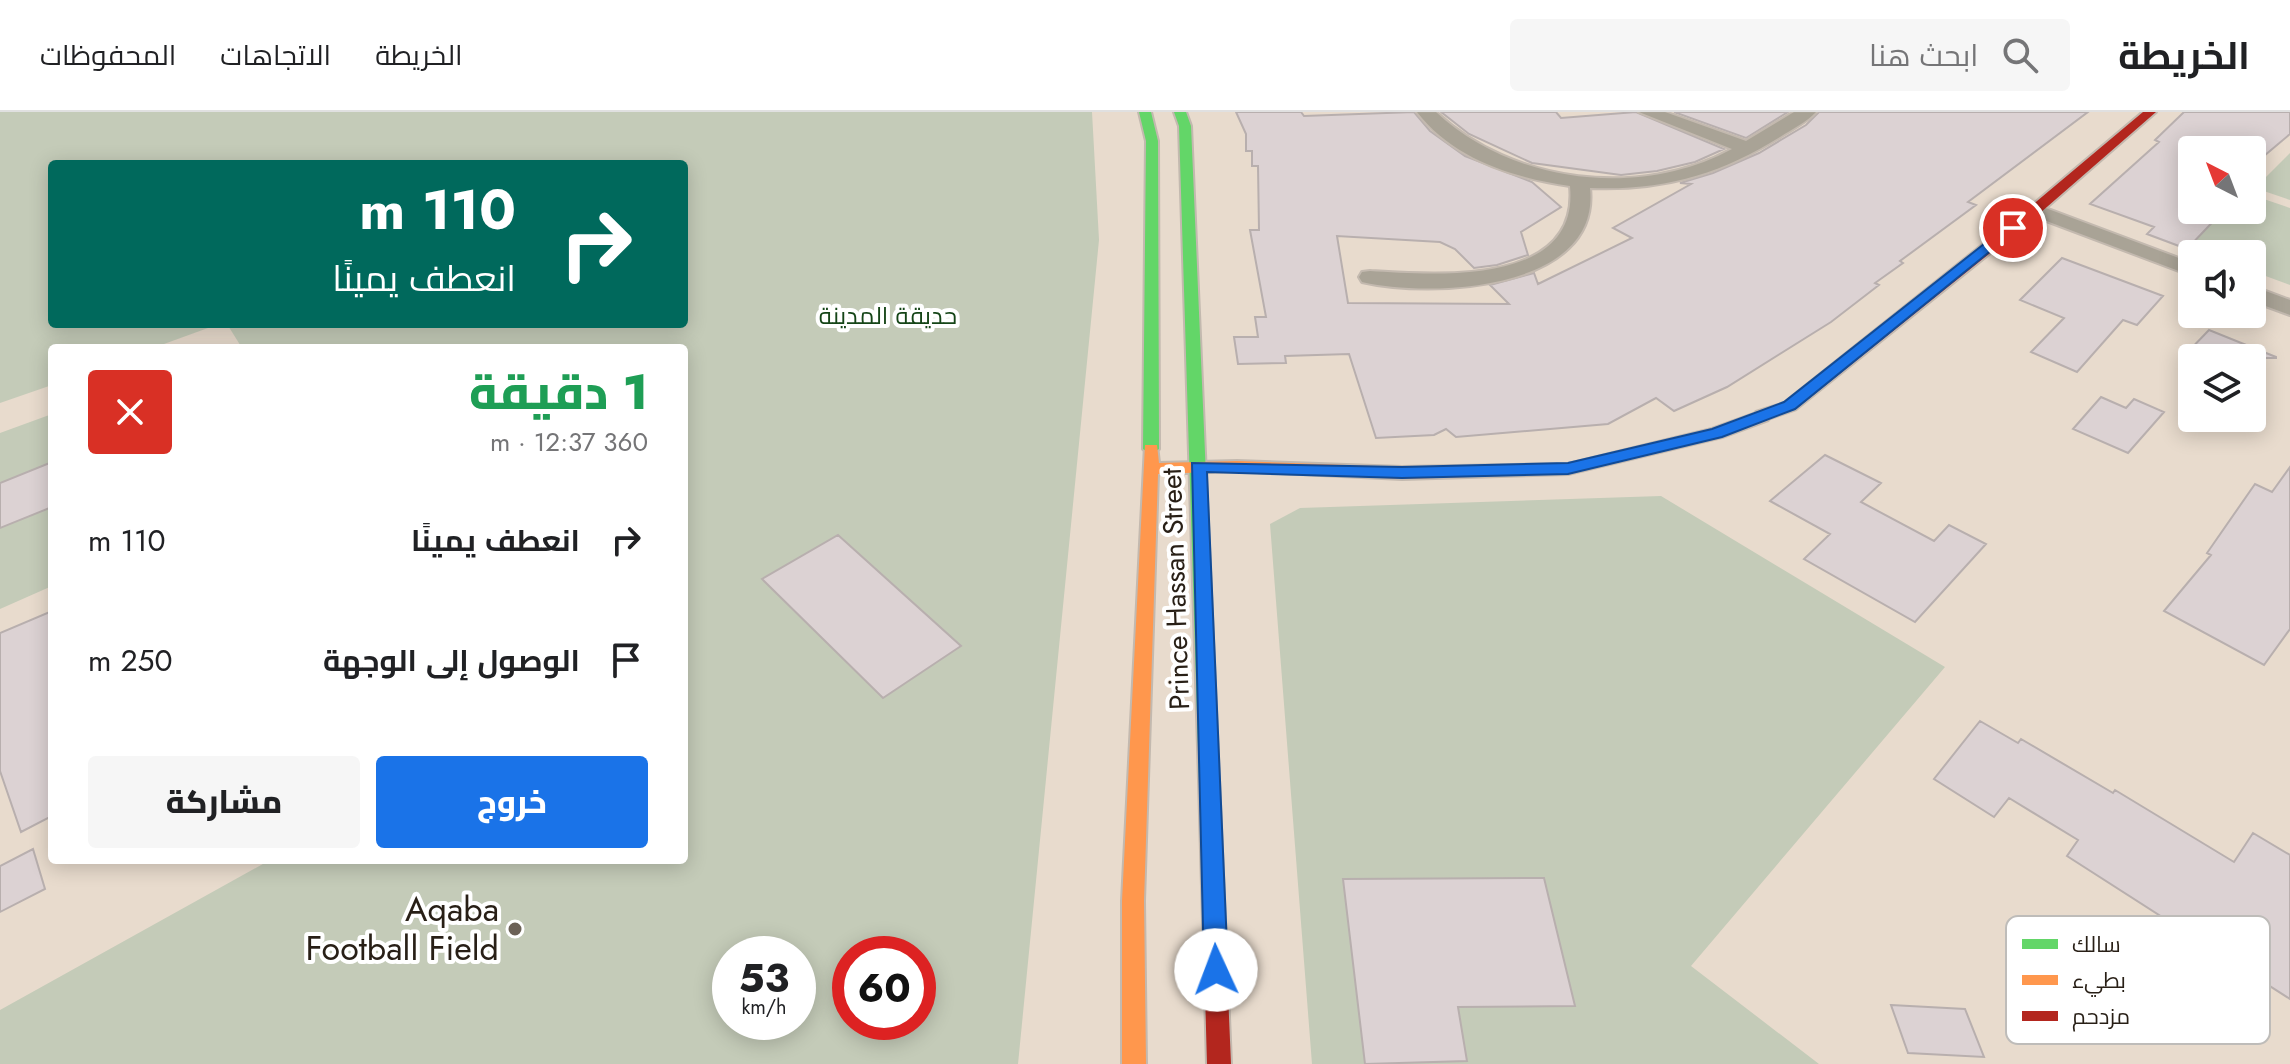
<!DOCTYPE html>
<html lang="ar">
<meta charset="utf-8">
<style>
:root{--surface:#fff;--page:#f6f6f6;--text:#202124;--muted:#757577;--line:#e0e0e0;--accent:#1a73e8}
body{margin:0;font-family:Jost,Cairo,sans-serif;background:var(--page);color:var(--text);direction:rtl;height:100vh;display:flex;flex-direction:column;font-size:30px;white-space:nowrap}
*{box-sizing:border-box;margin:0}
p{font-size:26px;color:var(--muted)}
.icon{flex:none;width:44px;height:44px;fill:none;stroke:currentColor;stroke-width:2;stroke-linecap:round;stroke-linejoin:round}
.map{position:relative;flex:1;overflow:hidden;direction:ltr}
.details{position:absolute;left:48px;top:232px;width:640px;height:520px;display:flex;flex-direction:column;background:var(--surface);border-radius:8px;box-shadow:0 4px 20px #0003;direction:rtl}
.details>*{flex:none}
.top-card{position:absolute;left:48px;top:48px;width:640px;height:168px;border-radius:8px;box-shadow:0 4px 20px #0003;direction:rtl;background:#00695c;color:#fff;overflow:hidden}
.needle{width:52px;rotate:318deg}
.tools{position:absolute;left:2178px;top:24px;display:grid;gap:16px}
.tools a{display:grid;place-items:center;width:88px;height:88px;border-radius:8px;background:var(--surface);box-shadow:0 4px 20px #0003;font-size:40px}
.speed{position:absolute;left:712px;top:824px;display:flex;gap:16px;font-size:40px;font-weight:700;text-align:center}
.speed>*{display:grid;place-content:center;width:104px;height:104px;border-radius:50%;background:var(--surface);box-shadow:0 4px 20px #0003;line-height:1}
.speed small{font-size:20px;font-weight:400}
.speed .limit{border:12px solid #d22;background:#fff;color:#111}
.pin{position:absolute;display:grid;place-items:center;width:68px;height:68px;color:#fff;margin:-34px;border:4px solid #fff;border-radius:50%;box-shadow:0 2px 8px #0007}
.me{position:absolute;width:88px;margin:-44px;rotate:358deg;stroke-linejoin:round;filter:drop-shadow(0 0 6px #0008)}
.turn{display:flex;align-items:center;gap:28px;height:168px;padding:0 40px;font-size:36px}
.turn .icon{width:104px;height:104px;stroke-width:2.5}
.turn b{display:block;font-size:56px;line-height:68px}
.round{display:grid;place-items:center;flex:none;width:84px;height:84px;border-radius:8px;background:var(--page)}
.headline{display:flex;align-items:center;justify-content:space-between;height:136px;padding:0 40px}
h1{font-size:48px;font-weight:800;line-height:60px;color:#1e9e55}
.primary-button{display:flex;gap:16px;margin-top:auto;padding:16px 40px}
.primary-button a{flex:1;height:92px;border-radius:8px;background:var(--accent);color:#fff;font-size:32px;font-weight:800;line-height:92px;text-align:center}
.primary-button a+a{background:var(--page);color:var(--text)}
ul{padding:0;list-style:none}
li{display:flex;align-items:center;gap:24px;height:120px;padding:0 40px}
li div{flex:1}
li b{display:block;font-size:30px}
li em{font-style:normal}
header{display:flex;align-items:center;gap:48px;box-sizing:border-box;height:112px;padding:0 40px;background:var(--surface);border-bottom:2px solid var(--line)}
header strong{font-size:38px}
nav{display:flex;gap:44px;margin-inline-start:auto;font-size:28px}
.search{width:560px;height:72px;background:var(--page);display:flex;align-items:center;gap:20px;box-sizing:border-box;padding:0 28px;border-radius:8px;color:var(--muted);font-size:30px}
.map>svg:first-child{display:block}
</style>
<header>
<strong>الخريطة</strong>
<div class="search"><svg class="icon" aria-label="search" viewBox="0 0 24 24"><circle cx="10" cy="10" r="6"/><path d="M15 15l6 6"/></svg>ابحث هنا</div>
<nav><a>الخريطة</a><a>الاتجاهات</a><a>المحفوظات</a></nav>
</header>
<div class="map">
<svg width="2290" height="952" viewBox="0 0 2290 952">
<rect width="100%" height="100%" fill="#e8dbcd"/>
<path fill="#c4cbb8" fill-rule="evenodd" d="M 0,0 L 1092,0 L 1099,128 L 1018,952 L 0,952 L 0,898 L 270,748 L 684,748 L 684,236 L 242,236 L 227,212 L 684,212 L 684,52 L 52,52 L 52,212 L 219,212 L 153,236 L 52,236 L 52,273 L 0,291 ZM 730,842 L 798,842 L 798,910 L 730,910 ZM 850,842 L 918,842 L 918,910 L 850,910 Z
M 2290,41 L 2290,88 L 2255,76 Z
M 2252,83 L 2290,96 L 2290,173 L 2252,159 L 2252,142 L 2208,142 L 2189,135 L 2224,98 L 2252,98 Z
M 52,302 L 52,474 L 0,497 L 0,321 Z
M 1661,384 L 1945,555 L 1691,854 L 1819,952 L 1312,952 L 1270,412 L 1300,396 Z"/>
<path fill="#dcd2d3" stroke="#b8afae" stroke-width="2" d="M 1236,0 L 1301,0 L 1304,4 L 1414,0 L 1430,19 L 1465,44 L 1532,70 L 1561,95 L 1521,120 L 1528,143 L 1497,153 L 1474,156 L 1455,137 L 1440,130 L 1337,124 L 1348,191 L 1509,192 L 1490,173 L 1534,161 L 1538,172 L 1632,126 L 1613,116 L 1691,72 L 1680,71 L 1713,61 L 1759,41 L 1806,13 L 1819,0 L 2088,0 L 1968,90 L 1976,93 L 1900,149 L 1903,151 L 1875,171 L 1879,173 L 1831,210 L 1727,275 L 1674,299 L 1656,286 L 1608,312 L 1456,325 L 1446,317 L 1434,323 L 1376,326 L 1349,242 L 1285,244 L 1286,251 L 1238,252 L 1234,225 L 1258,225 L 1255,205 L 1266,205 L 1250,118 L 1259,118 L 1258,54 L 1252,54 L 1252,39 L 1246,39 L 1246,22 Z
M 1441,0 L 1556,0 L 1561,6 L 1636,0 L 1724,37 L 1695,50 L 1657,59 L 1621,63 L 1532,51 L 1469,22 Z
M 1674,0 L 1788,0 L 1746,26 Z
M 2184,0 L 2290,0 L 2290,22 L 2252,54 L 2252,38 L 2192,38 L 2192,98 L 2224,98 L 2187,137 L 2147,122 L 2154,115 L 2090,92 L 2159,30 L 2155,28 Z
M 2062,146 L 2163,184 L 2137,213 L 2123,208 L 2077,260 L 2031,240 L 2064,206 L 2020,188 Z
M 2209,218 L 2276,245 L 2276,246 L 2182,246 Z
M 2101,285 L 2126,296 L 2134,287 L 2164,300 L 2128,341 L 2073,317 Z
M 1825,343 L 1881,371 L 1861,390 L 1934,429 L 1949,413 L 1986,432 L 1915,510 L 1804,447 L 1830,422 L 1770,389 Z
M 52,350 L 52,395 L 0,416 L 0,371 Z
M 2290,355 L 2290,517 L 2264,553 L 2164,499 L 2211,443 L 2207,441 L 2255,372 L 2272,380 Z
M 838,423 L 961,534 L 883,586 L 762,467 Z
M 52,499 L 52,704 L 21,720 L 0,659 L 0,521 Z
M 1980,609 L 2018,631 L 2021,627 L 2113,681 L 2115,678 L 2234,750 L 2253,721 L 2290,743 L 2290,887 L 2067,744 L 2078,728 L 2009,686 L 1994,705 L 1934,667 Z
M 33,737 L 45,777 L 0,800 L 0,754 Z
M 1544,766 L 1575,894 L 1458,895 L 1467,949 L 1365,952 L 1343,767 Z
M 1891,893 L 1965,897 L 1984,945 L 1908,941 Z"/>
<g fill="none" stroke-linecap="round" stroke-linejoin="round">
<g stroke="#c3b9af" stroke-width="4">
<path id="street" d="M 1417,0 L 1436,0 C 1513,72 1640,87 1732,37 L 1639,0 L 1665,0 L 1746,29 L 1794,0 L 1816,0 C 1807,10 1792,17 1780,25 C 1719,63 1662,79 1590,76 C 1601,179 1430,186 1362,170 L 1359,165 L 1362,160 L 1370,159 C 1435,163 1580,175 1570,74 C 1514,66 1453,47 1417,0 Z
M 2035,92 L 2192,151 L 2192,164 L 2028,102 L 2025,98 L 2028,94 Z
M 2252,174 L 2290,188 L 2290,203 L 2252,189 Z"/>
</g>
<g stroke="#c3b9af" stroke-width="4">
<path id="fast" d="M 1139,0 L 1151,0 L 1158,29 L 1159,337 L 1151,342 L 1143,337 L 1146,29 Z
M 1174,0 L 1186,0 L 1191,14 L 1219,668 L 1216,674 L 1209,677 L 1202,674 L 1199,668 L 1179,14 Z"/>
</g>
<g stroke="#c3b9af" stroke-width="4">
<path id="slow" d="M 1762,299 L 1770,304 L 1768,308 L 1722,325 L 1568,362 L 1402,367 L 1237,359 L 1158,362 L 1144,789 L 1146,952 L 1122,952 L 1122,789 L 1145,333 L 1157,333 L 1159,351 L 1237,349 L 1402,355 L 1568,352 L 1712,317 Z"/>
</g>
<g stroke="#c3b9af" stroke-width="4">
<path id="jam" d="M 2143,0 L 2156,0 L 2040,101 L 1796,297 L 1762,309 L 1756,308 L 1754,304 L 1756,300 L 1784,291 L 2030,95 Z
M 1209,659 L 1216,662 L 1219,668 L 1231,952 L 1207,952 L 1199,668 L 1202,662 Z"/>
</g>
<use href="#street" fill="#a9a396" fill-rule="evenodd"/>
<use href="#fast" fill="#63d668" fill-rule="evenodd"/>
<use href="#slow" fill="#ff974d" fill-rule="evenodd"/>
<use href="#jam" fill="#b3261e" fill-rule="evenodd"/>
</g>
<path fill="#1a73e8" stroke="#114b97" stroke-width="2" d="M 2008,113 L 2019,116 L 1795,297 L 1722,325 L 1568,362 L 1402,366 L 1207,360 L 1228,858 L 1224,865 L 1216,869 L 1208,865 L 1204,858 L 1192,351 L 1402,355 L 1568,351 L 1712,317 L 1784,290 Z"/>
<circle fill="#6b6156" stroke="#fff" stroke-width="3" cx="515" cy="817" r="8"/>
<g text-anchor="middle" stroke-width="8" stroke-linejoin="round" paint-order="stroke">
<g font-size="24" fill="#154517" stroke="#fff">
<text x="888" y="212">حديقة المدينة</text>
</g>
<g font-size="28" fill="#281f16" stroke="#fff">
<text transform="translate(1175 477) rotate(-92)" y="10">Prince Hassan Street</text>
</g>
<g font-size="34" fill="#281f16" stroke="#fff" text-anchor="end">
<text x="499" y="809">Aqaba<tspan x="499" dy="39">Football Field</tspan></text>
</g>
</g>
<rect x="2006" y="804" width="264" height="128" rx="12" fill="#fff" stroke="#bebcb9" stroke-width="2"/>
<rect x="2022" y="827" width="36" height="10" fill="#63d668"/>
<rect x="2022" y="863" width="36" height="10" fill="#ff974d"/>
<rect x="2022" y="899" width="36" height="10" fill="#b3261e"/>
<g font-size="22" fill="#281f16">
<text x="2072" y="840">سالك</text>
<text x="2072" y="876">بطيء</text>
<text x="2072" y="912">مزدحم</text>
</g>
</svg>
<div class="tools">
<a><svg class="needle" viewBox="-14 -14 28 28"><path d="M0-13l5 13h-10z" fill="#e53935"/><path d="M0 13l5-13h-10z" fill="#757577"/></svg></a>
<a><svg class="icon" aria-label="sound" viewBox="0 0 24 24"><path d="M4 9h4l5-4v14l-5-4H4zM17 9q2 3 0 6"/></svg></a>
<a><svg class="icon" aria-label="layers" viewBox="0 0 24 24"><path d="M12 4l9 5-9 5-9-5zM3 14l9 5 9-5"/></svg></a>
</div>
<div class="speed"><div>53<small>km/h</small></div><div class="limit">60</div></div>
<div class="pin" style="left:2013px;top:116px;background:#d93025"><svg class="icon" aria-label="arrive" viewBox="0 0 24 24"><path d="M6 21V4h12l-3 4 3 4H6"/></svg></div>
<svg class="me" style="left:1216px;top:858px" viewBox="-20 -20 40 40"><circle r="19" fill="#fff"/><path d="M0-13L10 11 0 6-10 11z" fill="#1a73e8"/></svg>
<div class="top-card">
<div class="turn"><svg class="icon" aria-label="right" viewBox="0 0 24 24"><path d="M7 20v-9h11M14 6l5 5-5 5"/></svg><div><b>110 m</b>انعطف يمينًا</div></div>
</div>
<section class="details">
<div class="headline"><div><h1>1 دقيقة</h1><p>360 m · 12:37</p></div><a class="round" style="background:#d93025;color:#fff"><svg class="icon" aria-label="close" viewBox="0 0 24 24"><path d="M6 6l12 12M18 6L6 18"/></svg></a></div>
<ul>
<li><svg class="icon" aria-label="right" viewBox="0 0 24 24"><path d="M7 20v-9h11M14 6l5 5-5 5"/></svg><div><b>انعطف يمينًا</b></div><em>110 m</em></li>
<li><svg class="icon" aria-label="arrive" viewBox="0 0 24 24"><path d="M6 21V4h12l-3 4 3 4H6"/></svg><div><b>الوصول إلى الوجهة</b></div><em>250 m</em></li>
</ul>
<div class="primary-button"><a>خروج</a><a>مشاركة</a></div>
</section>
</div>
